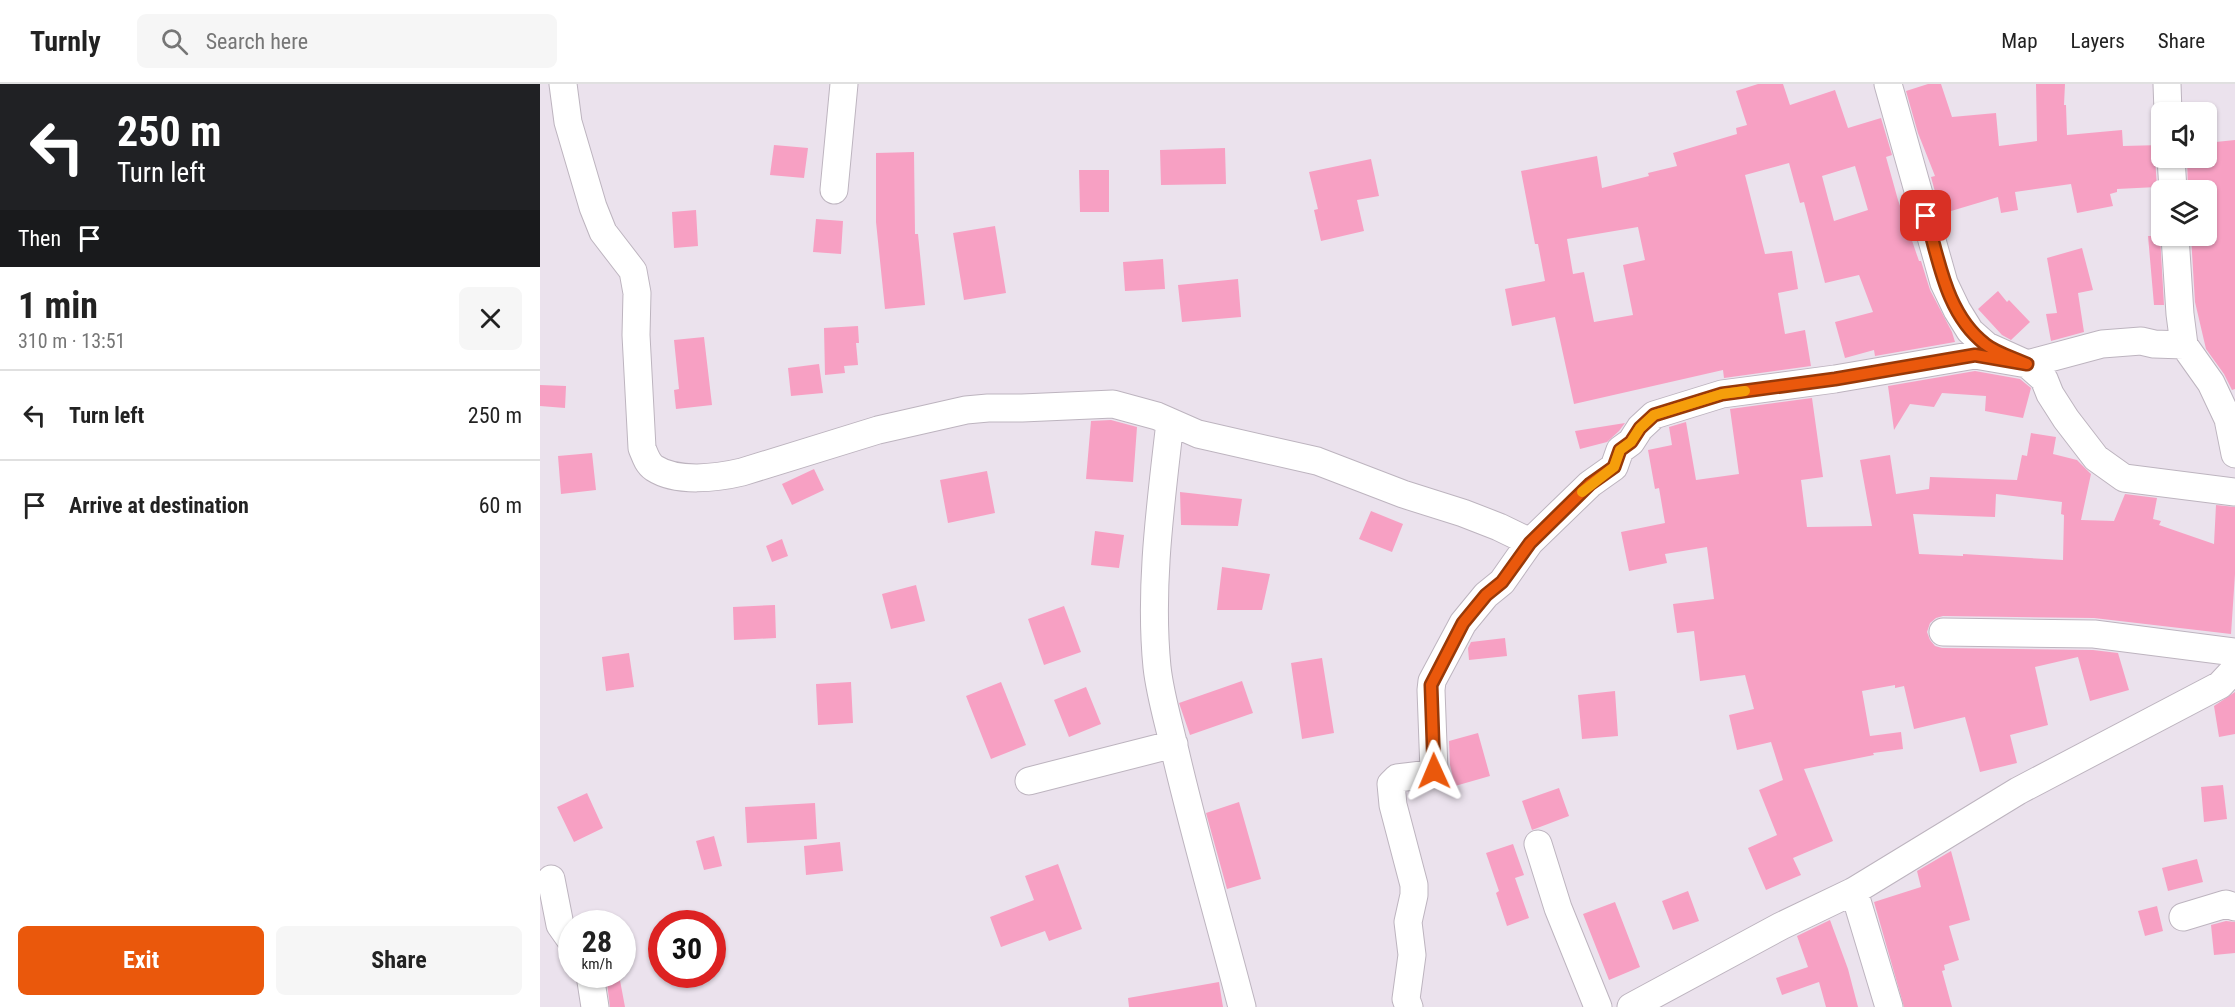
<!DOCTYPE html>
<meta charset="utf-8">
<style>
:root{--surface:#fff;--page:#f6f6f6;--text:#222;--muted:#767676;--line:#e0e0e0;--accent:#ea580c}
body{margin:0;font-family:"Roboto Condensed",sans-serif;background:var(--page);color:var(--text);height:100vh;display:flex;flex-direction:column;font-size:22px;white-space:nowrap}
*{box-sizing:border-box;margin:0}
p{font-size:20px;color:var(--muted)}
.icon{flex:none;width:33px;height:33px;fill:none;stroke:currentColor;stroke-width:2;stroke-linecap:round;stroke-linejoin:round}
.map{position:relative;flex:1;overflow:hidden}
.side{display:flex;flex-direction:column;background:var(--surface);width:540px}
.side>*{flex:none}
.top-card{background:#202124;color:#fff;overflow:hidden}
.buttons{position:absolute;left:1611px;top:18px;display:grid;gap:12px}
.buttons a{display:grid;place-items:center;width:66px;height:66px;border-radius:9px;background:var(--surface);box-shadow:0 2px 4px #0004;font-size:30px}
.speed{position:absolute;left:18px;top:826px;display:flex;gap:12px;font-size:30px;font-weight:700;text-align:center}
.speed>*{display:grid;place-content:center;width:78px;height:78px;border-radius:50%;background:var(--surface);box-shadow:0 2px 4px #0004;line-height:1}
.speed small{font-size:15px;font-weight:400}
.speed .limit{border:9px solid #d22;background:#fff;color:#111}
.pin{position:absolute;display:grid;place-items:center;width:51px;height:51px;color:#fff;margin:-26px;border-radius:12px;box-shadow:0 3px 9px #0006}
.me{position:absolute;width:66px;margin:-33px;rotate:359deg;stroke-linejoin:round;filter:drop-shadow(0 0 4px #0008)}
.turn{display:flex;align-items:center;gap:21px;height:126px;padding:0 18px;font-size:27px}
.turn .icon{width:78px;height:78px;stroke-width:2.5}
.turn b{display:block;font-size:42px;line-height:51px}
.then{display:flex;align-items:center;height:57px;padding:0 18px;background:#0003;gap:12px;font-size:22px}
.round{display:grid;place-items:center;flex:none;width:63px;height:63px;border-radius:9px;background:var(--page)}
.summary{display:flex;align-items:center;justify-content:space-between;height:102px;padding:0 18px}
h1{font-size:36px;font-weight:700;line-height:45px}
.button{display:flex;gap:12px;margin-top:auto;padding:12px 18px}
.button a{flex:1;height:69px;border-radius:9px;background:var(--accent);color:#fff;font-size:24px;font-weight:700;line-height:69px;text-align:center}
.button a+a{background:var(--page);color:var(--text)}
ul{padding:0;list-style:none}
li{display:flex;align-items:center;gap:18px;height:90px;padding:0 18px;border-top:2px solid var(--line)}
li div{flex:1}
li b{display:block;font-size:22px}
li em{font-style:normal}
header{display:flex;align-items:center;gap:36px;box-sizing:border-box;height:84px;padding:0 30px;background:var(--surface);border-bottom:2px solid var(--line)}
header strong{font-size:28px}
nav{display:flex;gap:33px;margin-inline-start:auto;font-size:21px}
.search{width:420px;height:54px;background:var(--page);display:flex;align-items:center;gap:15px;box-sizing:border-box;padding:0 21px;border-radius:9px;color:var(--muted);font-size:22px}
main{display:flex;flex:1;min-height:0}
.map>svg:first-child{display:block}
</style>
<header>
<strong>Turnly</strong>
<div class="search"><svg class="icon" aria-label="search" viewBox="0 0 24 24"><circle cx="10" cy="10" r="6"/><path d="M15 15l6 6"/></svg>Search here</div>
<nav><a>Map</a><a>Layers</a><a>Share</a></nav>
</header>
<main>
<section class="side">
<div class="top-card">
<div class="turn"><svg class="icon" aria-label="left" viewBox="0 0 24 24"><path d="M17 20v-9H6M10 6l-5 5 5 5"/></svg><div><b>250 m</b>Turn left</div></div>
<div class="then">Then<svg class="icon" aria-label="arrive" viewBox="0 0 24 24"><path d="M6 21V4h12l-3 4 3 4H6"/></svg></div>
</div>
<div class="summary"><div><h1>1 min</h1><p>310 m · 13:51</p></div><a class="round"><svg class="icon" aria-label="close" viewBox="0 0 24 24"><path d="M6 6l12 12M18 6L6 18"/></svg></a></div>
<ul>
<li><svg class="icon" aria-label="left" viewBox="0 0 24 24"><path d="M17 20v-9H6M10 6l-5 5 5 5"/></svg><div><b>Turn left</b></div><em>250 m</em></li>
<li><svg class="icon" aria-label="arrive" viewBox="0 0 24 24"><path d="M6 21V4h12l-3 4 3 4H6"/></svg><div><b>Arrive at destination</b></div><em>60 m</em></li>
</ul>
<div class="button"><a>Exit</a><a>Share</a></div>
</section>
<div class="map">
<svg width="1695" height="923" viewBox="0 0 1695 923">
<rect width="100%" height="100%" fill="#ebe2ed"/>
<path fill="#f7a0c3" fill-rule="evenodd" d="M 1218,0 L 1243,0 L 1250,21 L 1295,6 L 1308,44 L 1341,34 L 1352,71 L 1346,73 L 1358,116 L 1379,177 L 1381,177 L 1390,206 L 1412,248 L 1415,258 L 1335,272 L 1334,266 L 1305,274 L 1295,238 L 1333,228 L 1319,191 L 1285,199 L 1264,118 L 1260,119 L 1249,79 L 1205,91 L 1225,170 L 1252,167 L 1258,205 L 1238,209 L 1245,250 L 1265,246 L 1271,282 L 1184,294 L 1183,286 L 1034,320 L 1015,233 L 972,242 L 965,205 L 1005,197 L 998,160 L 995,160 L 981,87 L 1057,72 L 1062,104 L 1109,92 L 1108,89 L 1137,82 L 1133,69 L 1197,50 L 1196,44 L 1207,41 L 1196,7 ZM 1315,82 L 1328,126 L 1294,137 L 1282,92 ZM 1098,143 L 1105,176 L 1083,181 L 1093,231 L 1054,238 L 1044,188 L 1033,190 L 1027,155 Z
M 1388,0 L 1401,0 L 1412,33 L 1456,29 L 1459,62 L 1497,57 L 1496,0 L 1525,0 L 1524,21 L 1526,21 L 1527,51 L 1582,46 L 1583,62 L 1622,61 L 1617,68 L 1615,74 L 1617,103 L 1577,105 L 1577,108 L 1570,110 L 1573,122 L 1537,129 L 1531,100 L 1475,108 L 1478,126 L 1461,129 L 1458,113 L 1401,130 L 1391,93 L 1395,92 L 1378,49 L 1366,7 Z
M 1695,56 L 1695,305 L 1692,306 L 1684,290 L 1666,265 L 1655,218 L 1651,152 L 1666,152 L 1666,106 L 1648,106 L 1647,74 L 1666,74 L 1666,59 Z
M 234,61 L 268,64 L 264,94 L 230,91 Z
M 685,64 L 686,100 L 621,101 L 620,66 Z
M 374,68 L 375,150 L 378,150 L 385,221 L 345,225 L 336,138 L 336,69 Z
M 831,75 L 839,112 L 817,116 L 824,147 L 781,157 L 774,126 L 778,125 L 769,88 Z
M 539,86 L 569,86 L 569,128 L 540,128 Z
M 156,126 L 158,162 L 134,164 L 132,128 Z
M 276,135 L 303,137 L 301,170 L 273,168 Z
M 455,142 L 466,209 L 424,216 L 413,149 Z
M 1608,152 L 1620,152 L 1624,221 L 1614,221 Z
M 1542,164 L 1553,206 L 1538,209 L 1544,248 L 1511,257 L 1506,230 L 1517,229 L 1507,174 Z
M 623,175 L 625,205 L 585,207 L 583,178 Z
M 698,195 L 701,233 L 642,238 L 638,201 Z
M 1458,207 L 1467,218 L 1469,216 L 1490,238 L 1471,256 L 1462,251 L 1438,225 Z
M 318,242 L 319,259 L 316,259 L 318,281 L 304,282 L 305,289 L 285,291 L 284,244 Z
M 164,253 L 172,321 L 136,325 L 134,306 L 139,305 L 134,256 Z
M 279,280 L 283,309 L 251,312 L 248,284 Z
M 1435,287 L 1480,295 L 1491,304 L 1483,334 L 1445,327 L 1446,312 L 1402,309 L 1394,323 L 1370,320 L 1354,346 L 1348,302 Z
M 0,301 L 26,302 L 25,324 L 0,322 Z
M 1272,314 L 1283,393 L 1261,396 L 1267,443 L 1332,442 L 1320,376 L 1350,371 L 1356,410 L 1389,405 L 1390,393 L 1477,396 L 1482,371 L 1487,372 L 1491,349 L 1516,353 L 1513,370 L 1537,376 L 1551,390 L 1541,436 L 1574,437 L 1585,410 L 1617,414 L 1613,435 L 1621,437 L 1619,441 L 1674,460 L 1676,421 L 1695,423 L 1695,490 L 1691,550 L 1554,534 L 1403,532 L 1396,534 L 1390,539 L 1387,548 L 1390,556 L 1395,562 L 1402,564 L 1553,566 L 1578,569 L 1589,606 L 1550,617 L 1538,573 L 1495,583 L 1508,641 L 1470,651 L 1477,679 L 1440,688 L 1425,633 L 1374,645 L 1364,602 L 1355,604 L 1355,601 L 1322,607 L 1330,652 L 1361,648 L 1363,665 L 1333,669 L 1334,671 L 1264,685 L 1293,757 L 1253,774 L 1261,791 L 1226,806 L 1208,764 L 1237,751 L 1219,706 L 1243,696 L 1231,658 L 1197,666 L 1189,631 L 1214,625 L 1205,591 L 1160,597 L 1154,547 L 1137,549 L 1133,520 L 1174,515 L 1167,463 L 1125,470 L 1127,479 L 1089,487 L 1081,448 L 1125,439 L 1119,404 L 1115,405 L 1108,366 L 1132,361 L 1129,343 L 1146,338 L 1156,396 L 1199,390 L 1190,325 ZM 1456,410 L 1522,418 L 1521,430 L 1524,431 L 1523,476 L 1423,470 L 1423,472 L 1379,470 L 1373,430 L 1455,433 Z
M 571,336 L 597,343 L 593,398 L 546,395 L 551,337 Z
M 1085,339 L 1079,347 L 1067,358 L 1040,365 L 1035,347 Z
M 52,369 L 56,406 L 21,410 L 18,372 Z
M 274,385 L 284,406 L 252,421 L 242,400 Z
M 447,387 L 455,429 L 408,439 L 400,396 Z
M 640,408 L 702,415 L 698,442 L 641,441 Z
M 831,427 L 863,440 L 852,468 L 819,455 Z
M 555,447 L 584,451 L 579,484 L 551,481 Z
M 242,455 L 248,472 L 232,478 L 226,462 Z
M 682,483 L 730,490 L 722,526 L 677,526 Z
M 376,501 L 385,537 L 351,545 L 342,510 Z
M 235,521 L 236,554 L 194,556 L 193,523 Z
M 524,522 L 541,568 L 504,581 L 488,535 Z
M 965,554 L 967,572 L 929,576 L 928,564 L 931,558 Z
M 89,569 L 94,603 L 66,607 L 62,573 Z
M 782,574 L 794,649 L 762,655 L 751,579 Z
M 702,597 L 713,629 L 650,651 L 639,619 Z
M 311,598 L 313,639 L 278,641 L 276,600 Z
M 461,598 L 486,661 L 451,675 L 426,612 Z
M 546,603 L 561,640 L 529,653 L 514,616 Z
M 1075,607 L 1078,652 L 1042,655 L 1038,611 Z
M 1695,608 L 1695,650 L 1679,653 L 1674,622 Z
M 938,649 L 950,692 L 915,702 L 910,681 L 909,657 Z
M 1683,701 L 1687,735 L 1664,738 L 1661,703 Z
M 1019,704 L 1029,732 L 992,746 L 982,717 Z
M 47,709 L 63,744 L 34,758 L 17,723 Z
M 699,718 L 721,795 L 687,805 L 666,729 Z
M 275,719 L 277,755 L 207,759 L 205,723 Z
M 174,752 L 182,782 L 164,786 L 156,757 Z
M 300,758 L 303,787 L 266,791 L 264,762 Z
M 973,760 L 984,791 L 975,794 L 989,834 L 967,842 L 956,809 L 959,807 L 946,769 Z
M 1411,767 L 1430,836 L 1409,842 L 1419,876 L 1404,881 L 1405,886 L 1402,887 L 1412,923 L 1364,923 L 1334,818 L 1381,803 L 1377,787 Z
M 1657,775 L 1663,798 L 1628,807 L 1622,784 Z
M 518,780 L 542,845 L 509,857 L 505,847 L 461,863 L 450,833 L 494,816 L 485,792 Z
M 1148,807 L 1159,837 L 1133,846 L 1122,817 Z
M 1075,818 L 1100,883 L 1069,896 L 1043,830 Z
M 1617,822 L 1623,847 L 1605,852 L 1598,827 Z
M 1290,836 L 1308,885 L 1318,923 L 1286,923 L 1279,898 L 1242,911 L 1236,894 L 1268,883 L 1257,852 Z
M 1686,837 L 1695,838 L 1695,869 L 1674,871 L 1671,841 Z
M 66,891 L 79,891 L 85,923 L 70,923 Z
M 679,898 L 683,923 L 589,923 L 588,914 Z"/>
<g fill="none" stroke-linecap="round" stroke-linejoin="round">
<g stroke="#bdb4bf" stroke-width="29">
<path id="minor" d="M 23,0 L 28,38 L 53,123 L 63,148 L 93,187 L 97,209 L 96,251 L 102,364 C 105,371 107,379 114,384 C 137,399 177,394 202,388 L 338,346 L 426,326 L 448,324 L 482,324 L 573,320 L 617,332 L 658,350 L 777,377 L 863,410 L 923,429 L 959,443 L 990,458
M 1348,0 L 1404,199 L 1417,226 L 1430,247 L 1447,262 L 1487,280 L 1504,295 L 1510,310 L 1526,335 L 1556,374 L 1584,394 L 1695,408
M 1627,0 L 1628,28
M 1631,74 L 1633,106
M 294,106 L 304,0
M 1635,152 L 1640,230 L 1644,261 L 1671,299 L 1688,335 L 1695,370
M 630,338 C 621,418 609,502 617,583 C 620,611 629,640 635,667 C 655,753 680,838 702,923
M 1403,548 L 1554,550 L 1695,568
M 489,697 L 634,660
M 998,760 L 1018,824 L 1058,923
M 11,795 L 20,841 L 32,858
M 1314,807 L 1349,923
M 1643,833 L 1686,820 L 1695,823
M 50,891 L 55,923
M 869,923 L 866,915 L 872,871 L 868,838 L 874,811 L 874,801 L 853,721 L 851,700 L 857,694 L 890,690 L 894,687 L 891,606 L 892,597 L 923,539 L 946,511 L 962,498 L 990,458 L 1050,400 L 1074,383 L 1080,366 L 1091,358 L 1100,344 L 1114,331 L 1182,310 L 1295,295 L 1435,271 L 1487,280 L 1562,260 L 1601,257 L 1614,260 L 1644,261
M 1091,923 L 1241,842 L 1314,807 L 1478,707 L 1680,601 L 1695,585"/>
</g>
<use href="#minor" stroke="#fff" stroke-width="27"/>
</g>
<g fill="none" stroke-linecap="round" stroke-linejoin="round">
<g stroke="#983908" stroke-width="15">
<path id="route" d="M 894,687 L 891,601 L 923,539 L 946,511 L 962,498 L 990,459 L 1050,400 L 1074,383 L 1080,366 L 1091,358 L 1100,344 L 1114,331 L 1182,310 L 1295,295 L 1435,271 L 1487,280 C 1474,274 1456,269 1445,260 C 1406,230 1399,176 1386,132"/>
</g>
<use href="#route" stroke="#ea580c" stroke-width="10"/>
<path stroke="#f59e0b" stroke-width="10" d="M 1042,408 L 1074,383 L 1080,366 L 1091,358 L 1100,344 L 1114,331 L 1182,310 L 1205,307"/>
</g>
</svg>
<div class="buttons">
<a><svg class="icon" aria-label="sound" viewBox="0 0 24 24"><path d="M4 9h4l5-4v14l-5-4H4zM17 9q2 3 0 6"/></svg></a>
<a><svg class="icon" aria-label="layers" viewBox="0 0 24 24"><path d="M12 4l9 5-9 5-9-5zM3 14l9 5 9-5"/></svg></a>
</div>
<div class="speed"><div>28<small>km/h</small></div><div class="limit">30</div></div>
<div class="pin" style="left:1386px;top:132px;background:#d93025"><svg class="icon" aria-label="arrive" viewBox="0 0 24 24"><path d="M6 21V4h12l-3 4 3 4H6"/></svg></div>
<svg class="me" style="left:894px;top:687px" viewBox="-20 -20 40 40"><path d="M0-17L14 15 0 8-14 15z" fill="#ea580c" stroke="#fff" stroke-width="4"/></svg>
</div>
</main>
